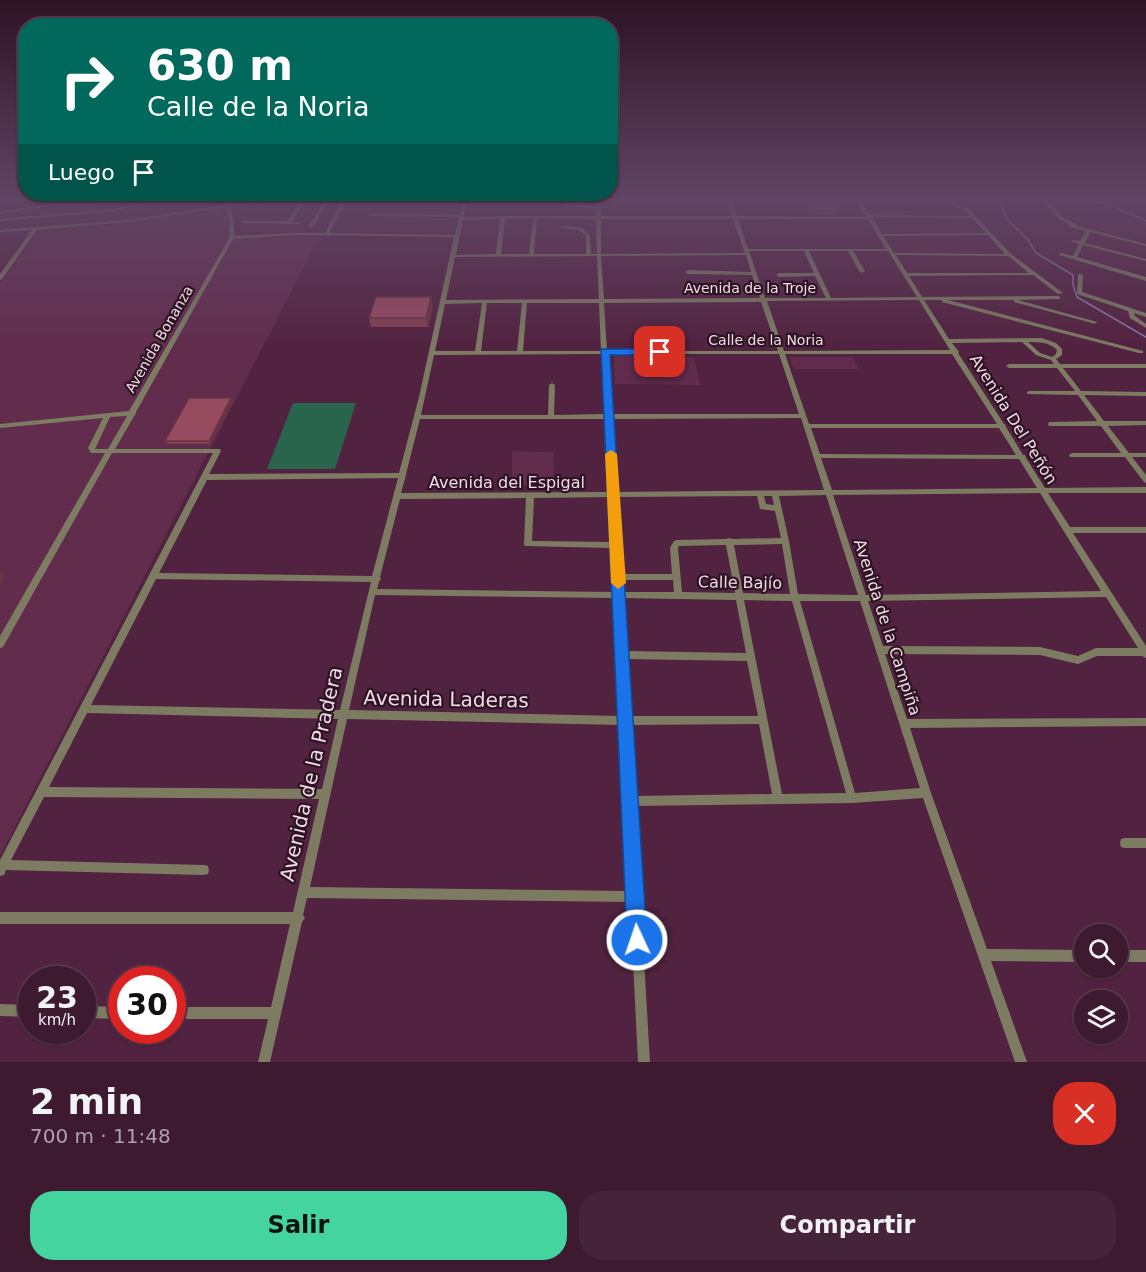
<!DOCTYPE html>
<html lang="es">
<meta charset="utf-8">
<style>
:root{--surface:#3e1a30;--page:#452338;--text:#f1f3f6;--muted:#ada1ab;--line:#57384c;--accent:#43d4a0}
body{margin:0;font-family:"DejaVu Sans",sans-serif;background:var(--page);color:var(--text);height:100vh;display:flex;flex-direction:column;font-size:22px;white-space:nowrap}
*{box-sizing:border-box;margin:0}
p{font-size:20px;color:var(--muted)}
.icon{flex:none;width:33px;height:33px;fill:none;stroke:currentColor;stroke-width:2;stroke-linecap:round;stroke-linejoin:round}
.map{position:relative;height:1062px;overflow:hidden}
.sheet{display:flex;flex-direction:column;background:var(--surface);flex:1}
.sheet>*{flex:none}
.banner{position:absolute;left:18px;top:18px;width:600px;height:183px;border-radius:24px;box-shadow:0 2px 4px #0004,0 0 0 2px var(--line);background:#00695c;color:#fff;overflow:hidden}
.buttons{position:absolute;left:1074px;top:924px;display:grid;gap:12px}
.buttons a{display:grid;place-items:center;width:54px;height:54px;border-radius:50%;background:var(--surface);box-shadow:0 2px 4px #0004,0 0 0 2px var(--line);font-size:30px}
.speed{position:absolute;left:18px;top:966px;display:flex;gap:12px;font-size:30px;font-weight:700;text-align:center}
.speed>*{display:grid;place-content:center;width:78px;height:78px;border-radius:50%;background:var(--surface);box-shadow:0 2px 4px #0004,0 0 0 2px var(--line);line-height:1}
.speed small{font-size:15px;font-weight:400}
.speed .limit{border:9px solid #d22;background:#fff;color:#111}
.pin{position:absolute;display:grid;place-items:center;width:51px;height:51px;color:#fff;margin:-26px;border-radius:12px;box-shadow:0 3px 9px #0006}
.me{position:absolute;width:66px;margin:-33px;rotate:357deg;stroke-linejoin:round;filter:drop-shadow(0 0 4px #0008)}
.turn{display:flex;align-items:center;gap:21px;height:126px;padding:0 30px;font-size:27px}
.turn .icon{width:78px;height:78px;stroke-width:2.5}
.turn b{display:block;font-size:42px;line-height:51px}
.then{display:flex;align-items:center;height:57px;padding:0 30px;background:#0003;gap:12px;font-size:22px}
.round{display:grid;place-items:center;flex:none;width:63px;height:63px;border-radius:24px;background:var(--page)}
.headline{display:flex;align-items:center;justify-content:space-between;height:102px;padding:0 30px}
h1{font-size:36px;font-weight:700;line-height:45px}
.primary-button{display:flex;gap:12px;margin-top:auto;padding:12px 30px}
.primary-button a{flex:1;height:69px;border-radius:24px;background:var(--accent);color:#111;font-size:24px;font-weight:700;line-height:69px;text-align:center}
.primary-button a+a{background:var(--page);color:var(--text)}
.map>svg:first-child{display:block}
</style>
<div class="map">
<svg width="1146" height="1062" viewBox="0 0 1146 1062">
<rect width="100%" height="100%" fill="#522340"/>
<path fill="#622c4d" d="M 217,206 L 239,237 L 319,238 L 0,856 L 0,283 L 39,231 L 122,225 Z
M 614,356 L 694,357 L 700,385 L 615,384 Z
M 789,357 L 853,357 L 859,369 L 794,369 Z
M 512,451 L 554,452 L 553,486 L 512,486 Z"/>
<path fill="#29644d" d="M 293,403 L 356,403 L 335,469 L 267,469 Z"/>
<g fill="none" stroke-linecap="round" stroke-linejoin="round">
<path stroke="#877bae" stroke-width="1.5" d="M 995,200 L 1002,205 L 1006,218 L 1028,240 L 1036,253 L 1073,275 L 1073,285 L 1077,297 L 1146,337
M 1088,200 L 1108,204 L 1146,221"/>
<path fill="#7d7c63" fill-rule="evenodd" d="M 106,200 L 113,200 L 90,205 L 55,205 L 0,214 L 0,212 L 55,203 L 90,203 Z
M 149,200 L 155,200 L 115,211 L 0,221 L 0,219 L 115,209 Z
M 257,200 L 278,200 L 259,204 L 257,204 L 257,202 L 231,206 L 234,223 L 234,236 L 295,233 L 325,233 L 342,200 L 346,200 L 329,233 L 455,235 L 459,217 L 370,216 L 368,215 L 370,214 L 460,215 L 463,200 L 467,200 L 463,218 L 503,216 L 596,216 L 596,209 L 565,205 L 563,204 L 565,203 L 596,206 L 596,200 L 600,200 L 601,216 L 732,216 L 727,200 L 731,200 L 737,216 L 866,217 L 856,200 L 949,200 L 969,209 L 1011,254 L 1063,293 L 1058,294 L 1033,275 L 909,276 L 922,297 L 1058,296 L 1060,297 L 1060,299 L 1018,300 L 1097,322 L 1094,324 L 1092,323 L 1014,302 L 1014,300 L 948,300 L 1143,351 L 1143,353 L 1139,353 L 942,302 L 942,300 L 924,300 L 949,339 L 1042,338 L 1056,343 L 1062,349 L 1062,355 L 1056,359 L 1060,364 L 1146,364 L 1146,368 L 1063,368 L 1081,391 L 1146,392 L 1146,396 L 1084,395 L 1104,421 L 1146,421 L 1146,425 L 1108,426 L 1129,453 L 1146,453 L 1146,457 L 1132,457 L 1146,475 L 1146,483 L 1144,482 L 1125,457 L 1070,457 L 1069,455 L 1072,453 L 1121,453 L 1101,426 L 1049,426 L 1048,424 L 1049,422 L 1051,422 L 1097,421 L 1078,395 L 1027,394 L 1027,392 L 1029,391 L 1075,391 L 1057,368 L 1009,368 L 1006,366 L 1009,364 L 1054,364 L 1051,360 L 1036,355 L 1022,342 L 952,343 L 959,352 L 958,353 L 1004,424 L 1005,424 L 1006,427 L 1023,455 L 1025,455 L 1026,458 L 1045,488 L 1146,487 L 1146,493 L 1048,493 L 1070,527 L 1146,527 L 1146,533 L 1073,533 L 1146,646 L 1146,658 L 1142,656 L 1097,656 L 1078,664 L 1040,655 L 885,654 L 907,719 L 1146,718 L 1146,726 L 910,728 L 931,793 L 987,949 L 1084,950 L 1084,962 L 991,961 L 1027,1062 L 1015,1062 L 923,798 L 852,803 L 635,806 L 650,1062 L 638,1062 L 630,902 L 307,898 L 303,915 L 305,918 L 302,922 L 270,1062 L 258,1062 L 268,1019 L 172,1019 L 172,1007 L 271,1007 L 290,924 L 0,924 L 0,912 L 293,912 L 319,799 L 44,797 L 11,860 L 204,865 L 208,866 L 209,870 L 208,874 L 204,875 L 6,870 L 4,875 L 0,876 L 0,860 L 213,453 L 112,453 L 3,647 L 0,648 L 0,636 L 105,453 L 91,453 L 88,448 L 103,418 L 0,428 L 0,424 L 129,411 L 229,239 L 230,223 L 226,207 L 129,222 L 37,230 L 2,279 L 0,280 L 0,274 L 32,230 L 0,232 L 0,230 L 129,220 ZM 861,201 L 945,201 L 965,211 L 970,216 L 870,215 ZM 872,217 L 972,218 L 986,233 L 882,234 ZM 533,218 L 529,254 L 501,254 L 505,219 ZM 537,218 L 596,219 L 597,254 L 591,254 L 590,236 L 582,228 L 562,226 L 560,227 L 560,228 L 579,230 L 586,236 L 586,254 L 534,254 ZM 500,219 L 496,254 L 456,255 L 463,220 ZM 601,219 L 733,219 L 745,253 L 601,254 ZM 738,219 L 868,219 L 886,249 L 748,249 ZM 295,235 L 454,237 L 419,397 L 399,473 L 209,474 L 221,451 L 220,449 L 115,449 L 136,413 L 136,412 L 233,239 ZM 988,235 L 1005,254 L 894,253 L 883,236 ZM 749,251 L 804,251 L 814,273 L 779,273 L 776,275 L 779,277 L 815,276 L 826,298 L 765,298 ZM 809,251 L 848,251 L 859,271 L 862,273 L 865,271 L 853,251 L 888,251 L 917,297 L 831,298 ZM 746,255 L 751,272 L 688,270 L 685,272 L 688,274 L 752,275 L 760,298 L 604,299 L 601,256 ZM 896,255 L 1008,256 L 1029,273 L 907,273 ZM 597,256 L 599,299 L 446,300 L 455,257 ZM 919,300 L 950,350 L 784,351 L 767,301 ZM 761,302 L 778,351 L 607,351 L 604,303 ZM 482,303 L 475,351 L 435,351 L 445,304 ZM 487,303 L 522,303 L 517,351 L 481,351 ZM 527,303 L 599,303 L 601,351 L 523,351 ZM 1028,342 C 1040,342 1049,342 1057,350 L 1056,354 L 1052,357 L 1040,353 ZM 602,354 L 605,414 L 554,415 L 555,385 L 552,383 L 549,385 L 548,415 L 421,415 L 434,355 ZM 607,354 L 779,354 L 799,414 L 611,414 ZM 785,354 L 952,354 L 997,424 L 809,424 ZM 127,416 L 108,449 L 95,449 L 110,417 ZM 801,418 L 824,490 L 616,492 L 611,419 ZM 420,419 L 605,419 L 609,492 L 401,493 L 406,475 L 406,474 ZM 811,428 L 999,428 L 1016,455 L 820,454 ZM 821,458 L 1019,459 L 1037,488 L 832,490 ZM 398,478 L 372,576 L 159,573 L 207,480 ZM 1040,493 L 1101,591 L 866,595 L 833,495 ZM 826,495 L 858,595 L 798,594 L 789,541 L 779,496 ZM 757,496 L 760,509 L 775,511 L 781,538 L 732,539 L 729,538 L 726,539 L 677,540 L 674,541 L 670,548 L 672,574 L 621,574 L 616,497 ZM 764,496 L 772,496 L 774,505 L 766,504 ZM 609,497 L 611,542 L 532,541 L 534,498 ZM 526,498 L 524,544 L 525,546 L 611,548 L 614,592 L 377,589 L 379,582 L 381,579 L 380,577 L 400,499 ZM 782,544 L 790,594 L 743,593 L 734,545 ZM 726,545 L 735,593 L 682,592 L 678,548 L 679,546 ZM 156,579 L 371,582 L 340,710 L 91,705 ZM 621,580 L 673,580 L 674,592 L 622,592 ZM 375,595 L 614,598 L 620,716 L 349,710 ZM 1106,597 L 1138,648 L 1096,648 L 1078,656 L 1040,647 L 883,646 L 868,601 ZM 622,598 L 736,600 L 746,653 L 625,651 ZM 744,600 L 792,601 L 846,793 L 782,794 ZM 800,601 L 860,601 L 920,788 L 855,793 ZM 626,659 L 747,661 L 758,716 L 629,716 ZM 87,713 L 338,719 L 322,789 L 49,787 ZM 347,719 L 621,725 L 629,891 L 310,887 ZM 759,724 L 772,794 L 634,796 L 630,725 Z
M 302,200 L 306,200 L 292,222 L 300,222 L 300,224 L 242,223 L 240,222 L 242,221 L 287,221 Z
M 325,200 L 329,200 L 313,227 L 309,227 L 309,226 Z
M 1042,200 L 1046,200 L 1064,218 L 1077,224 L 1077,226 L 1146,244 L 1146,246 L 1090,232 L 1085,243 L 1146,259 L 1146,261 L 1083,245 L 1077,257 L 1146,277 L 1146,281 L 1059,255 L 1059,253 L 1061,253 L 1073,256 L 1079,244 L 1071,241 L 1073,240 L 1080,241 L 1086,231 L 1069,227 L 1069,226 L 1071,225 L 1060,220 Z
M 1078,274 L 1083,275 L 1082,292 L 1146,313 L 1146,317 L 1134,313 L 1135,316 L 1146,324 L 1146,328 L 1130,318 L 1128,311 L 1077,294 Z
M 1125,838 L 1146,838 L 1146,848 L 1125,848 L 1121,847 L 1120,843 L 1121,839 Z
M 1118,950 L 1146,950 L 1146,962 L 1118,962 Z
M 0,1004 L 32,1005 L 32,1017 L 0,1016 Z
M 82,1006 L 122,1007 L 122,1019 L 82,1018 Z"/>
</g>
<path fill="#824052" d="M 807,200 L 836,200 L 838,203 L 835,215 L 814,214 L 807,202 Z
M 433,306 L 428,327 L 371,327 L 369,318 Z
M 231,398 L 233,401 L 210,444 L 167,444 L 165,441 Z"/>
<path fill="#6a3442" d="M 431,297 L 433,306 L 428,327 L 426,318 Z
M 231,398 L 233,401 L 210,444 L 209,441 Z
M 0,571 L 6,576 L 0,586 Z"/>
<path fill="#974b5f" stroke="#6a3442" stroke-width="1.5" d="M 815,200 L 836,200 L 838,203 L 817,203 Z
M 376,297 L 431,297 L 426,318 L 369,318 Z
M 189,398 L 231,398 L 209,441 L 165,441 Z"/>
<linearGradient id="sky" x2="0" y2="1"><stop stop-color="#2d1323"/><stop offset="0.57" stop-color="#604564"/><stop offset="1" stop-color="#604564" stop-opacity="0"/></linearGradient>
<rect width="1146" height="348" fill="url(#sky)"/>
<path fill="#1a73e8" stroke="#114b97" stroke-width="1.5" d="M 601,349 L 660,349 L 665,352 L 660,355 L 610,355 L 647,940 L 644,947 L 637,950 L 630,947 L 627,940 Z"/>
<path fill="#f59e0b" d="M 611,450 L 617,454 L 626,583 L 618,589 L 611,583 L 605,454 Z"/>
<g text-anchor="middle" stroke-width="4.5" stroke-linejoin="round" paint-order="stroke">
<g font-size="14" fill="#f6d7e7" stroke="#2b1522">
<text x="750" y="293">Avenida de la Troje</text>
<text transform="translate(159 339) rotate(-60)" y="5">Avenida Bonanza</text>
<text x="766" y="345">Calle de la Noria</text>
</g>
<g font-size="16" fill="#f6d7e7" stroke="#2b1522">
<text transform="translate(1014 419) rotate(58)" y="6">Avenida Del Peñón</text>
<text x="507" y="488">Avenida del Espigal</text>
<text transform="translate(740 582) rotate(1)" y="6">Calle Bajío</text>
<text transform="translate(888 627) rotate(72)" y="6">Avenida de la Campiña</text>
</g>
<g font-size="20" fill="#f6d7e7" stroke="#2b1522">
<text transform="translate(446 699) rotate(1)" y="7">Avenida Laderas</text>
<text transform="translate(311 774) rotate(-77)" y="7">Avenida de la Pradera</text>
</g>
</g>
</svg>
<div class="buttons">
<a><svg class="icon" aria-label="search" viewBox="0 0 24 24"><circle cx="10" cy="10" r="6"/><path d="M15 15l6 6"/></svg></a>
<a><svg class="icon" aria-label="layers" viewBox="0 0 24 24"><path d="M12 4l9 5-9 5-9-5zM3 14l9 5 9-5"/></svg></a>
</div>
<div class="speed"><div>23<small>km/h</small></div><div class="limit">30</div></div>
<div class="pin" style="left:660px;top:352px;background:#d93025"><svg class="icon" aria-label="arrive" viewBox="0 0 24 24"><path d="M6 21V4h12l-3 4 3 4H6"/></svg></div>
<svg class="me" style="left:637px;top:940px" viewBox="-20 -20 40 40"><circle r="17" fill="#1a73e8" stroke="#fff" stroke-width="3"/><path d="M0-11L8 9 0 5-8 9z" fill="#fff"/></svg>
<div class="banner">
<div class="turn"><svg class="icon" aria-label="right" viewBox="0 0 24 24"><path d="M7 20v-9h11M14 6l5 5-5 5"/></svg><div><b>630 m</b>Calle de la Noria</div></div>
<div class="then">Luego<svg class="icon" aria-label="arrive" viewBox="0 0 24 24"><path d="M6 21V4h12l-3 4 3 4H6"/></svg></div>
</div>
</div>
<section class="sheet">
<div class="headline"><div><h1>2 min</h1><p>700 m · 11:48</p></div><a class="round" style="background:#d93025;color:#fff"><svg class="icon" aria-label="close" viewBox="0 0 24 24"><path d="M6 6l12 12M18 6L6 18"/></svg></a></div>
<div class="primary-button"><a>Salir</a><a>Compartir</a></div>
</section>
